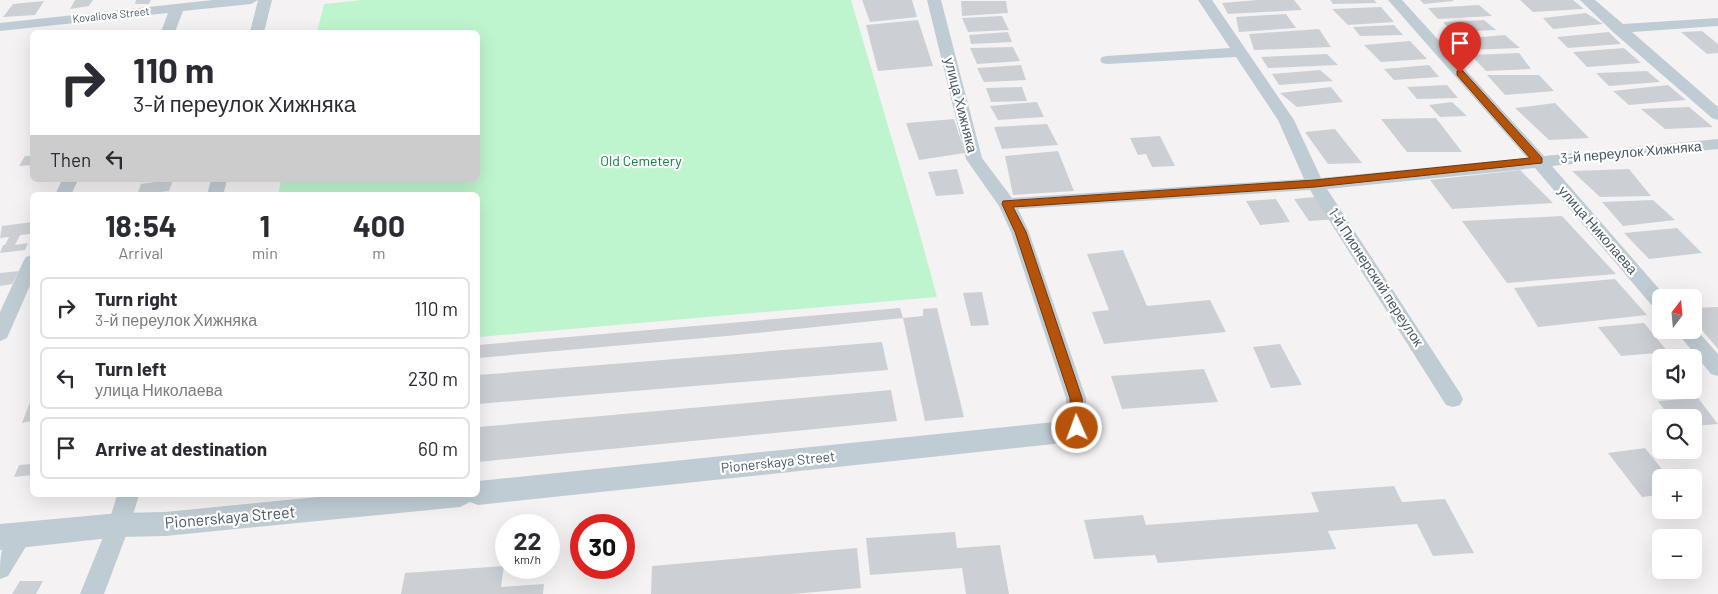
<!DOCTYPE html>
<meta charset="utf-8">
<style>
:root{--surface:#fff;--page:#f2f2f3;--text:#2b2b33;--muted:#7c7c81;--line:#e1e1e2}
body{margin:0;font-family:Barlow,sans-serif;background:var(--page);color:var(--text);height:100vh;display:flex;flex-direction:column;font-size:19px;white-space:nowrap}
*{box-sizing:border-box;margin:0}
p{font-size:16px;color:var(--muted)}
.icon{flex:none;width:28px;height:28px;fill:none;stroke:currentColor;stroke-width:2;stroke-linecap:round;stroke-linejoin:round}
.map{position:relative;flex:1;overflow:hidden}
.drawer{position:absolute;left:30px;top:192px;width:450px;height:305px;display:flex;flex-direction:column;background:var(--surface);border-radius:8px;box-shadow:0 5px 20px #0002}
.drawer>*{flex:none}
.guide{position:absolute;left:30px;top:30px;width:450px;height:152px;border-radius:8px;box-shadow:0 5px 20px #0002;background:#fff;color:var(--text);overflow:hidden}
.needle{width:32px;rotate:16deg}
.controls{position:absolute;left:1652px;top:289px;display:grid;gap:10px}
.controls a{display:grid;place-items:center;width:50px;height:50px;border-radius:8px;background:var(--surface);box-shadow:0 5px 20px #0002;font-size:25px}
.speed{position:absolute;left:495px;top:514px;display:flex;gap:10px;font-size:25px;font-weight:700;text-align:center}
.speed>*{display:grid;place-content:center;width:65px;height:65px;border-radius:50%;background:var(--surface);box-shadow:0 5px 20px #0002;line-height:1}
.speed small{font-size:12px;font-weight:400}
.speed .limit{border:8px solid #d22;background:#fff;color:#111}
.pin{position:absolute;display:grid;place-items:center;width:42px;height:42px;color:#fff;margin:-51px -21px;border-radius:50% 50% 50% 0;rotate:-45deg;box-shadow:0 0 5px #0007}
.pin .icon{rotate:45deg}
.me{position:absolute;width:55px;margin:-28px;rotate:358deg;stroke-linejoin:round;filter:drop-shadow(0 0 4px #0008)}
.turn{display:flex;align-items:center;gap:18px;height:105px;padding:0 20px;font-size:22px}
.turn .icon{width:65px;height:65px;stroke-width:2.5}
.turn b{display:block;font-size:35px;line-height:42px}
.then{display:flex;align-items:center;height:48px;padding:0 20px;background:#0003;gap:10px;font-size:19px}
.eta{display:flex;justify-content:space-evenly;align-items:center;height:85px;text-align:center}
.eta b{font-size:30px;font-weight:700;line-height:35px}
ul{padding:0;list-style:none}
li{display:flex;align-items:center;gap:15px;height:62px;margin:0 10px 8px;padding:0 10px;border:2px solid var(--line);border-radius:8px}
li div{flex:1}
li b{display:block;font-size:19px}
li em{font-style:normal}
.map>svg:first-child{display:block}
</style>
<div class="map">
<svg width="1718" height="594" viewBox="0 0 1718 594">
<rect width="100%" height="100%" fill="#f5f2f3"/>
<path fill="#bef5ce" d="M 362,0 L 851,0 L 919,231 L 937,297 L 478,337 L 478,195 L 278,195 L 281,180 L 478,180 L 478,32 L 317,32 L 324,4 Z"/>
<path fill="#ccd0d5" d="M 75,0 L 93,0 L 89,6 L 70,9 Z
M 136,0 L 151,0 L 149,4 L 135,4 Z
M 862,0 L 912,0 L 917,17 L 870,22 Z
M 1258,0 L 1294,0 L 1302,10 L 1228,14 L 1222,3 Z
M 1330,0 L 1374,0 L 1377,3 L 1333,4 Z
M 1420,0 L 1453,0 L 1453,1 L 1424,4 Z
M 1520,0 L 1573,0 L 1584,9 L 1533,12 Z
M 44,1 L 35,15 L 3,17 L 13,4 Z
M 961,1 L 1006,1 L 1008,13 L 962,16 Z
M 1479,5 L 1492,16 L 1438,19 L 1428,8 Z
M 1381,7 L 1394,22 L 1348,25 L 1332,9 Z
M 1586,13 L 1603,24 L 1553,29 L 1543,18 Z
M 1286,14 L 1296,28 L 1239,32 L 1236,17 Z
M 1002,16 L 1009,30 L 968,32 L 962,18 Z
M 918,20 L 933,66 L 878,71 L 866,25 Z
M 1484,20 L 1496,30 L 1452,32 L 1443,22 Z
M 1394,25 L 1403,35 L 1360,36 L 1353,27 Z
M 1319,29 L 1331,47 L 1254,50 L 1249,34 Z
M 1702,31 L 1718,44 L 1718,53 L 1707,54 L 1681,32 Z
M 1008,32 L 1012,42 L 971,44 L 969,35 Z
M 1609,32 L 1621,44 L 1568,48 L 1557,37 Z
M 1505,35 L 1520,48 L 1469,50 L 1458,39 Z
M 1410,41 L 1427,59 L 1381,62 L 1364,45 Z
M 1013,47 L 1020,61 L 977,64 L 970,48 Z
M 1624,48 L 1641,63 L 1587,67 L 1573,52 Z
M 1519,53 L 1531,69 L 1486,71 L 1471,55 Z
M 1327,54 L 1338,65 L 1268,68 L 1261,57 Z
M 1021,65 L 1026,80 L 984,82 L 977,68 Z
M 1429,65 L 1439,77 L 1394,80 L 1384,69 Z
M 1320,70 L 1333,81 L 1279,85 L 1272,74 Z
M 1647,71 L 1660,82 L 1609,86 L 1596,73 Z
M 1487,75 L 1539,75 L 1554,91 L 1505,95 Z
M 1447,85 L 1458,98 L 1417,99 L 1407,87 Z
M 1668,85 L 1686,100 L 1629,105 L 1613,91 Z
M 1022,87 L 1027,101 L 991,102 L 986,88 Z
M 1331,87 L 1343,102 L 1297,107 L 1280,93 Z
M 1037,102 L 1044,117 L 998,120 L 990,106 Z
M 1452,102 L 1467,116 L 1440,117 L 1429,105 Z
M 1555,103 L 1589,138 L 1549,140 L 1515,108 Z
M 1689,107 L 1713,127 L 1665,129 L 1641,109 Z
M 1436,118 L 1462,152 L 1407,152 L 1381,119 Z
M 954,119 L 965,153 L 919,160 L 906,123 Z
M 1047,124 L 1058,145 L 1002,149 L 994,127 Z
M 1335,129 L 1362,163 L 1328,164 L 1305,132 Z
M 1160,136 L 1175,166 L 1152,167 L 1146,154 L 1138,155 L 1130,138 Z
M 1058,151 L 1074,191 L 1013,195 L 1005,156 Z
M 25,156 L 32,156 L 32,165 L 19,166 Z
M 957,169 L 964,194 L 936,196 L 928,172 Z
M 1629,169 L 1651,196 L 1600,197 L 1572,171 Z
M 1520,170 L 1553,203 L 1452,209 L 1430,180 Z
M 169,180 L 173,180 L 169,191 L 137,195 L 141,184 Z
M 1324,196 L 1338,219 L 1309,221 L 1294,199 Z
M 1276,199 L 1290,222 L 1260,225 L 1246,201 Z
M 1653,200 L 1675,220 L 1623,226 L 1602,202 Z
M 1562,216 L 1616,274 L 1507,283 L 1462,221 Z
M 32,222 L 30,234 L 20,235 L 15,245 L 28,243 L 25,250 L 0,253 L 3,245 L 5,245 L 9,237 L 0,238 L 2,226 Z
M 1677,228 L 1702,253 L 1649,259 L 1624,233 Z
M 1123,250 L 1147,306 L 1210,300 L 1226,332 L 1104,344 L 1092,312 L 1109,310 L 1087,254 Z
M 19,271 L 12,284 L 0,286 L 0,273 Z
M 1615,279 L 1647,315 L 1538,327 L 1514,288 Z
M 982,292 L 989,325 L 971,326 L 963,293 Z
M 1718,307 L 1718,349 L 1694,321 L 1694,308 Z
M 900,308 L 903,318 L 727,336 L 478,358 L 478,345 Z
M 937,308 L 964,417 L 925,421 L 903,318 L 923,316 L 923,309 Z
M 1644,323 L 1668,352 L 1621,356 L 1598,327 Z
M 882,342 L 888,370 L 478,404 L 478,375 Z
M 1280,344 L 1302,385 L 1271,388 L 1253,347 Z
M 1204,369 L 1218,402 L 1122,409 L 1111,376 Z
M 891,390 L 897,421 L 478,462 L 478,427 Z
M 1698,398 L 1718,424 L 1694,426 L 1694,418 L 1670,418 L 1658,401 Z
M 32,401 L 32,421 L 22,423 L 30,402 Z
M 1645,448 L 1669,478 L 1661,478 L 1661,495 L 1642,497 L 1608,453 Z
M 32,464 L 32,475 L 14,477 L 19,465 Z
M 1394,486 L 1402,502 L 1445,499 L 1474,553 L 1433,556 L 1417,524 L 1328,531 L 1336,549 L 1158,563 L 1155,555 L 1094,559 L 1084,520 L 1143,515 L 1146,525 L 1319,512 L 1311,492 Z
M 955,532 L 957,548 L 1000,545 L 1009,594 L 966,594 L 962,568 L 870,575 L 866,538 Z
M 857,548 L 861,588 L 793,594 L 651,594 L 652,566 Z
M 504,566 L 501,587 L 544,584 L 543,594 L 401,594 L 405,573 Z
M 20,581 L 43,581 L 36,594 L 12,594 Z"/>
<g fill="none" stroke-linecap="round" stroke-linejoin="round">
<path fill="#bfccd3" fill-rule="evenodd" d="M 213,0 L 258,0 L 251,4 L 183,11 L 175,32 L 161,32 L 168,13 L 0,31 L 0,23 Z
M 258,0 L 272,0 L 264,32 L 250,32 Z
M 927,0 L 941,0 L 982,158 L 1012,198 L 1304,179 L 1278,120 L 1236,57 L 1107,64 L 1102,63 L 1100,60 L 1102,57 L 1107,56 L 1230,48 L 1198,0 L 1212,0 L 1294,120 L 1321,178 L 1527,158 L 1388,0 L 1402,0 L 1544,156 L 1718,139 L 1718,149 L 1552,166 L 1667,298 L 1661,298 L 1661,310 L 1654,308 L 1535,168 L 1327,189 L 1460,393 L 1463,399 L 1460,405 L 1453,407 L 1446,405 L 1310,190 L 1018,209 L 1029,232 L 1086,398 L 1088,428 L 1084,434 L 1077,437 L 1070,434 L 1066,428 L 1066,398 L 1011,232 L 999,206 L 966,159 Z
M 1580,0 L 1595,0 L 1623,24 L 1718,18 L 1718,26 L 1632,32 L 1718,107 L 1718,120 L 1712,118 L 1613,32 Z
M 62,180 L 78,180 L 71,195 L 55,195 Z
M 211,180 L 227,180 L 223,195 L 207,195 Z
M 32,255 L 32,281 L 7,338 L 0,341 L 0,312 L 23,262 L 26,257 Z
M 1694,327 L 1718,354 L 1718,376 L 1711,374 L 1675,330 L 1694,330 Z
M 117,495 L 139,495 L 130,525 L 104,594 L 80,594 L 108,525 Z
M 22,524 L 30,528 L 33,535 L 8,576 L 0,579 C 0,558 0,534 22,524 Z"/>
<path fill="#bfccd3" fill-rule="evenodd" d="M 1077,417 L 1086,420 L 1090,428 L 1086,436 L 1054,444 L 478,505 L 470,502 L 460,507 L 165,536 L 119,537 L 0,550 L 0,524 L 119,513 L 165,512 L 337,495 L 478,495 L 478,481 L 1054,422 Z"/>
</g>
<path fill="#b45309" stroke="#753606" d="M 1460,70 L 1463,71 L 1542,158 L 1542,163 L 1315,187 L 1013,207 L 1026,232 L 1082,398 L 1084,428 L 1082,432 L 1077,434 L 1073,432 L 1071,428 L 1070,398 L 1015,232 L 1002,204 L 1003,201 L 1315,180 L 1530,158 L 1457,75 L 1457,71 Z"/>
<g text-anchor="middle" stroke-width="4.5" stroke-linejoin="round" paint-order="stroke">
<g font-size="11" fill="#485863" stroke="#fff">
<text transform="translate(111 15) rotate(-6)" y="4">Kovaliova Street</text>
</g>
<g font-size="14" fill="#485863" stroke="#fff">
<text transform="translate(961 105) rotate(76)" y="5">улица Хижняка</text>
<text transform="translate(1631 152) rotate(-5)" y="5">3-й переулок Хижняка</text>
<text transform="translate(1598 230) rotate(49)" y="5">улица Николаева</text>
<text transform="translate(1376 277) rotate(57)" y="5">1-й Пионерский переулок</text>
<text transform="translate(778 462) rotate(-6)" y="5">Pionerskaya Street</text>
</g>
<g font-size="14" fill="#0d823d" stroke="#fff">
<text x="641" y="166">Old Cemetery</text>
</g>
<g font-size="16" fill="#485863" stroke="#fff">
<text transform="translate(230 517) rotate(-5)" y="6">Pionerskaya Street</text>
</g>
</g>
</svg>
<div class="controls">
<a><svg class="needle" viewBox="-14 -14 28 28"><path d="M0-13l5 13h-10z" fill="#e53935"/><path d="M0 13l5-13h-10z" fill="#7c7c81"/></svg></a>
<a><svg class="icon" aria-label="sound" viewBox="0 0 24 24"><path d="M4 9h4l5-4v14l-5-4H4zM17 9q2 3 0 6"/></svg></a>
<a><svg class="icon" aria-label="search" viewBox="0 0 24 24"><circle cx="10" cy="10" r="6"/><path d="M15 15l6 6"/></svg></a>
<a>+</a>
<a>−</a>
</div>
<div class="speed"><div>22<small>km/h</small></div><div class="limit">30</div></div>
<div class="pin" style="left:1460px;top:73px;background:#d93025"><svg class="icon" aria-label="arrive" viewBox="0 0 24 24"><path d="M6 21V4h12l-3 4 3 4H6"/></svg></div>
<svg class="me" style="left:1077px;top:428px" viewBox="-20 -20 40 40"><circle r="17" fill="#b45309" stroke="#fff" stroke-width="3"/><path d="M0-11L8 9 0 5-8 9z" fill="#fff"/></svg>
<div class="guide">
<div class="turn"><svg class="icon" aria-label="right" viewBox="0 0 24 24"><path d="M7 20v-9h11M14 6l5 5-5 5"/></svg><div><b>110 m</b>3-й переулок Хижняка</div></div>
<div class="then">Then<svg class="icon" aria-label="left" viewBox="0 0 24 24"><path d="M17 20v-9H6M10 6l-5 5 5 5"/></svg></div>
</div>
<section class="drawer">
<div class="eta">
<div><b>18:54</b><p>Arrival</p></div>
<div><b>1</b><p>min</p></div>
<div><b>400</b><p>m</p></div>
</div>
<ul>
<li><svg class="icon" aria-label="right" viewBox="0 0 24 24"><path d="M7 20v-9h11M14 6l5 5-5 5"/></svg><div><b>Turn right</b><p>3-й переулок Хижняка</p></div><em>110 m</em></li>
<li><svg class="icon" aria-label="left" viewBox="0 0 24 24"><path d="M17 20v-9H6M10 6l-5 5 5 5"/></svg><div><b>Turn left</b><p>улица Николаева</p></div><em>230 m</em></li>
<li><svg class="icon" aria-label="arrive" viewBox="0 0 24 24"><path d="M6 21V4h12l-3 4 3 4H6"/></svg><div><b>Arrive at destination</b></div><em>60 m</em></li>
</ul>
</section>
</div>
